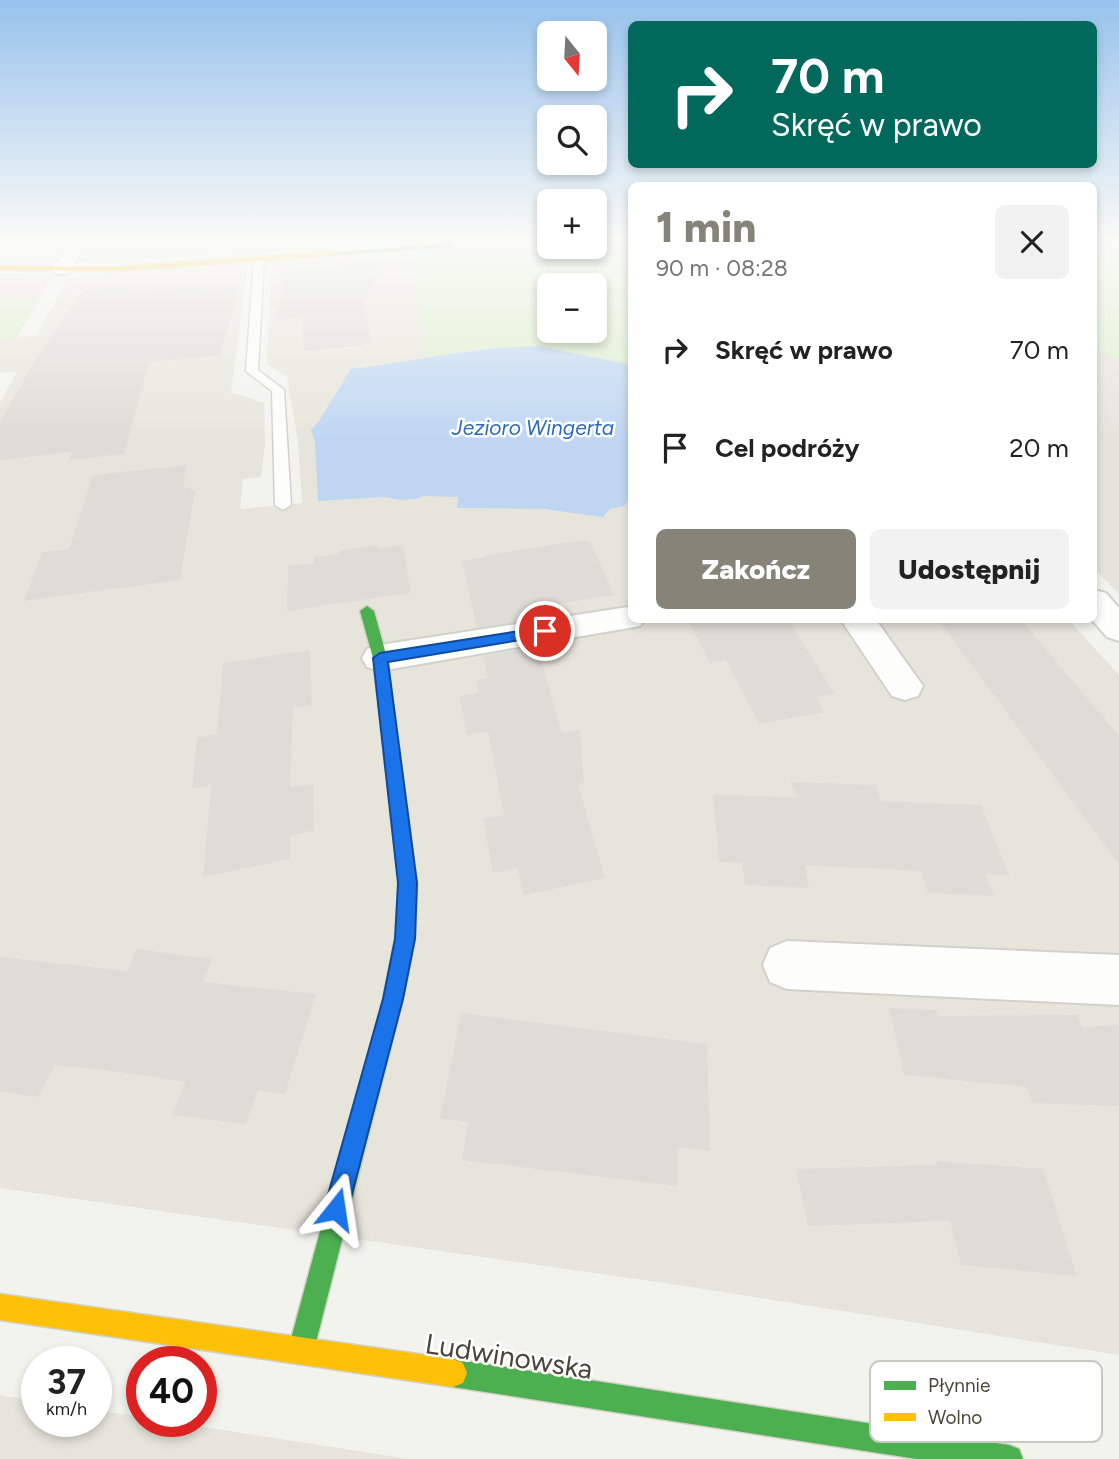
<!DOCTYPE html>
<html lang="pl">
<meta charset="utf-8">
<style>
:root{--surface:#fff;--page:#f2f2f2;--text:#222;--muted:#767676;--accent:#868378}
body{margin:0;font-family:Figtree,sans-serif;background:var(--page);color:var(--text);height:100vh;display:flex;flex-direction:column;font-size:26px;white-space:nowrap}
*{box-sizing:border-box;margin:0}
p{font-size:23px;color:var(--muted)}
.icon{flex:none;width:38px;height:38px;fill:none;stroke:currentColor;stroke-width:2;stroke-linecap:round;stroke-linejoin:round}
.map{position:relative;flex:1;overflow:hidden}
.side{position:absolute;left:628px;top:182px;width:469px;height:441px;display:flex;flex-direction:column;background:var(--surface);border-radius:10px;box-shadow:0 4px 10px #0003}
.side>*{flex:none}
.top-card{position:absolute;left:628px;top:21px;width:469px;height:147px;border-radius:10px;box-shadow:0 4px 10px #0003;background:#00695c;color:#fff;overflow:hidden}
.needle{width:46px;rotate:162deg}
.controls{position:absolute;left:537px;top:21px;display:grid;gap:14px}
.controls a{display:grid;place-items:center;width:70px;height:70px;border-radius:10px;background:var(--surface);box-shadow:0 4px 10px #0003;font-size:35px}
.speed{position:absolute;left:21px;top:1346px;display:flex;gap:14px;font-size:35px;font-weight:700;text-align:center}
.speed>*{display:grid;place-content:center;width:91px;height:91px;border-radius:50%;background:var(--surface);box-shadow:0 4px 10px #0003;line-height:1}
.speed small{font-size:18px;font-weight:400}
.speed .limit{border:10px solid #d22;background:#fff;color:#111}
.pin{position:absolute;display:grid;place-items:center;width:60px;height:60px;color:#fff;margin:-30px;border:4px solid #fff;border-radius:50%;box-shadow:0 2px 7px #0007}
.me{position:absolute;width:77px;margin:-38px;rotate:15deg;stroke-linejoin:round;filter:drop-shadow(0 0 5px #0008)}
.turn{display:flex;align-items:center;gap:24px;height:147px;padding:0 28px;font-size:32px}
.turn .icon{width:91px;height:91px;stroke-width:2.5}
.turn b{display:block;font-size:49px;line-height:60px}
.round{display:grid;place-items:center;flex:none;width:74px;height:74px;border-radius:10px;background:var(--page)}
.headline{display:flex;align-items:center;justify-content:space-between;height:119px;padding:0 28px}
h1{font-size:42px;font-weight:800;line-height:52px;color:var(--accent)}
.primary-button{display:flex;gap:14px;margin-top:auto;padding:14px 28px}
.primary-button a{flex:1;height:80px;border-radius:10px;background:var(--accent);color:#fff;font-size:28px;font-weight:800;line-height:80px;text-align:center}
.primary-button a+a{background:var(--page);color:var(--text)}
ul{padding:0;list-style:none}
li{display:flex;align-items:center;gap:21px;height:98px;padding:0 28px}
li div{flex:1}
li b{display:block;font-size:26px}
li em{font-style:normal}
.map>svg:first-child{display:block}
</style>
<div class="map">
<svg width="1119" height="1459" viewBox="0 0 1119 1459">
<rect width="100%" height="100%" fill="#f3f3ee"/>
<path fill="#e7e5db" d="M 0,238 L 92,238 L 79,260 L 39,262 L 0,261 Z
M 411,253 L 422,308 L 550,331 L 595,331 L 632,302 L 632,620 L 1069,620 L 1119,675 L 1119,1355 L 678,1285 L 0,1188 L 0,403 L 17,372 L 0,373 L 0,339 L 37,335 L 68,278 L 89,274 L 248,263 L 231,392 L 264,403 L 265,445 L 261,477 L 243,479 L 240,509 L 302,503 L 298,443 L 287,377 L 267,364 L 271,262 Z
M 0,273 L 54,275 L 40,299 L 0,302 Z
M 0,1395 L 37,1401 L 37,1421 L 96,1421 L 96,1410 L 142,1417 L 142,1421 L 166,1421 L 409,1459 L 0,1459 Z"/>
<path fill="#e6e3dd" d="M 1094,346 L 1119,362 L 1119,594 L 1094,569 Z"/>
<path fill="#dcefce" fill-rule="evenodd" d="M 92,238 L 452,238 L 454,242 L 532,238 L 508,241 L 513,253 L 552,250 L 557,257 L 582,255 L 577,247 L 595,247 L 595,238 L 632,238 L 632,369 C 622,359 527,346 510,347 C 483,348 456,353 429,356 L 411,253 L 449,242 L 78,263 ZM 550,285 L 595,285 L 595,331 L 550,331 Z
M 1094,238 L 1119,241 L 1119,362 L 1094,346 Z
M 40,299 L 16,338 L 0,339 L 0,302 Z"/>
<path fill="#bed6f2" d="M 539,346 L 627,364 L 632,369 L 632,496 L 624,506 L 610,509 L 603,517 L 544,509 L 457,508 L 458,497 L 423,496 L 417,499 L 400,500 L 384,497 L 318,501 L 315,442 L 311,430 L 319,421 L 351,369 C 414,362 475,347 539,346 Z"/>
<path fill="#dddcd6" d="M 381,263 L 363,307 L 372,344 L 304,351 L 303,317 L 275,319 L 286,276 L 290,276 L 291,268 Z
M 131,287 L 128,292 L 200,288 L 208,291 L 239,288 L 220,356 L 149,362 L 124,454 L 69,460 L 72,452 L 0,460 L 0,422 L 37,357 L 83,290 Z
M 187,465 L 183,486 L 195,491 L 180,580 L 24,601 L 42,552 L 69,549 L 93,475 Z
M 586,540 L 587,543 L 591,543 L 614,595 L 526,609 L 529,620 L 477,628 L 462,561 L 486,557 L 486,555 Z
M 378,545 L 378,548 L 403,545 L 411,593 L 287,611 L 288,566 L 314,563 L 314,557 L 340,553 L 340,551 Z
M 688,620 L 788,620 L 835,694 L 816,697 L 824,712 L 759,724 L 726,660 L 710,663 Z
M 938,620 L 1002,620 L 1006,624 L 1023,622 L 1119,736 L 1119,864 Z
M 537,647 L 562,733 L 580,730 L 584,783 L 578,784 L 605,878 L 524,895 L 517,868 L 493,873 L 483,819 L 504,815 L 488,732 L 467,735 L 459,696 L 479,693 L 476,680 L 488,678 L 483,656 Z
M 310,650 L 312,705 L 293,708 L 290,787 L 313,784 L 314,830 L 290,836 L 290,859 L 203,877 L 211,785 L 192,789 L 197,738 L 217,734 L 223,663 Z
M 790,782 L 876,785 L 881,801 L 981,805 L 1009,875 L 985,874 L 994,896 L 928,893 L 921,871 L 805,865 L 809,888 L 745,885 L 742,863 L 719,862 L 713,794 L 798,798 Z
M 137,949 L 212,959 L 203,982 L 316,994 L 285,1094 L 258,1090 L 246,1124 L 172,1115 L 185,1082 L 120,1072 L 55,1065 L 38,1097 L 0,1092 L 0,957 L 127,971 Z
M 889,1008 L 936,1010 L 938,1016 L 1077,1015 L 1082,1027 L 1119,1025 L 1119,1106 L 1032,1103 L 1027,1087 L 904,1075 Z
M 461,1013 L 707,1044 L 710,1151 L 677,1147 L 677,1186 L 462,1160 L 468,1122 L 440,1118 Z
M 937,1161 L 1043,1169 L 1077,1276 L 961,1265 L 950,1221 L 808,1226 L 796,1169 L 937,1165 Z"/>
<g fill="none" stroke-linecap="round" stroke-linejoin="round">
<g stroke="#d1d1cb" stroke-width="3">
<path id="lane" d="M 259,256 L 264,259 L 258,370 L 284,390 L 291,505 L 283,510 L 275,505 L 272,391 L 246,371 L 254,259 Z"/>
</g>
<g stroke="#d1d1cb" stroke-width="4">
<path id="street" d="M 72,238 L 89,238 L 68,274 L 54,274 L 52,270 Z
M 1094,590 L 1106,593 L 1119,608 L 1119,641 L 1107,637 L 1092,620 L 1094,620 Z
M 628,607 L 632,608 L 632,620 L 644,620 L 640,626 L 380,671 L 367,667 L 362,658 L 367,649 L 380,645 Z
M 841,620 L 876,620 L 923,686 L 918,696 L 905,700 L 892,696 Z
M 787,941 L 1119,955 L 1119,1005 L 787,989 L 770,982 L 763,965 L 770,948 Z"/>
</g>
<g stroke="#d3d1c5" stroke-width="3">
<path id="fast" d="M 449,243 L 452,247 L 337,255 L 333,253 Z
M 367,606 L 374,611 L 387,658 L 417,883 L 415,939 L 403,999 L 314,1350 L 310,1359 L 301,1363 L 292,1359 L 288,1350 L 383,999 L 395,939 L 399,883 L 373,658 L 360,611 Z
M 453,1359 L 1009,1445 L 1019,1449 L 1023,1459 L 917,1459 L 453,1387 L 443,1383 L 439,1373 L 443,1363 Z"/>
</g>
<g stroke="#d3d1c5" stroke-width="3">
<path id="slow" d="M 337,251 L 340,255 L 115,271 L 0,270 L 0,266 L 115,267 Z
M 0,1294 L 453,1359 L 463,1363 L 467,1373 L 463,1383 L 453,1387 L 0,1320 Z"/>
</g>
<use href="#lane" fill="#fdfdfc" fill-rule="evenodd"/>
<use href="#street" fill="#fdfdfc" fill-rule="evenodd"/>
<use href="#fast" fill="#4caf50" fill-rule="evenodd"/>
<use href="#slow" fill="#ffc107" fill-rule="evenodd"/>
</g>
<linearGradient id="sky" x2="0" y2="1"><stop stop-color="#97c2ec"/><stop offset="0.54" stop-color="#fafaf7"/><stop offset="1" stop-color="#fafaf7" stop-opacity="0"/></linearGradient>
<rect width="1119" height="442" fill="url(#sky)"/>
<path fill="#1a73e8" stroke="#114b97" stroke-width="2" d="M 545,627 L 552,631 L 550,635 L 388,662 L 417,883 L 415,939 L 403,999 L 348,1209 L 345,1217 L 336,1221 L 327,1217 L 324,1209 L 383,999 L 395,939 L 398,883 L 373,658 L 380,653 Z"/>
<g text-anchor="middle" stroke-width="5" stroke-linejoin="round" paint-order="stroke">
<g font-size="21" font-style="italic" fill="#2c6bbc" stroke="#fff">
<text x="533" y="435">Jezioro Wingerta</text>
</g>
<g font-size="28" fill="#4b4638" stroke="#fff">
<text transform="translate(509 1356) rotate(9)" y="10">Ludwinowska</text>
</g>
</g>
<rect x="870" y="1361" width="232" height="81" rx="10" fill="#fff" stroke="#c9c8c3" stroke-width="2"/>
<rect x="884" y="1381" width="32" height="9" fill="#4caf50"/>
<rect x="884" y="1413" width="32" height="8" fill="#ffc107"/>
<g font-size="19" fill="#4b4638">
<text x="928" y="1392">Płynnie</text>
<text x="928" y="1424">Wolno</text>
</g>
</svg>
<div class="controls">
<a><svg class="needle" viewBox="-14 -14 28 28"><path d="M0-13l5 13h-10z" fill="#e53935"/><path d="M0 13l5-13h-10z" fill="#767676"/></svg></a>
<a><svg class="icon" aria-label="search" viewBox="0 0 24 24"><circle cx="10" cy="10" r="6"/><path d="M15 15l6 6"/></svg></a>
<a>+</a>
<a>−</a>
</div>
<div class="speed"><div>37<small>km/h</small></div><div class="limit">40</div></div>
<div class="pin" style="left:545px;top:631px;background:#d93025"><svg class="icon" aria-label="arrive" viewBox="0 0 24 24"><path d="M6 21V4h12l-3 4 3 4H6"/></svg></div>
<svg class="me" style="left:336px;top:1209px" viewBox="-20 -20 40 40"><path d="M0-17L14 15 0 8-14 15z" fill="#1a73e8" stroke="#fff" stroke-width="4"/></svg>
<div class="top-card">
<div class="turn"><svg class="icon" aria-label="right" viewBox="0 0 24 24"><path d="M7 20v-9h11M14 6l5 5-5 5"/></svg><div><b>70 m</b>Skręć w prawo</div></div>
</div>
<section class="side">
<div class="headline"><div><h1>1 min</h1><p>90 m · 08:28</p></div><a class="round"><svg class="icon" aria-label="close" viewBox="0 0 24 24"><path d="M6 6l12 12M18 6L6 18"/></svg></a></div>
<ul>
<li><svg class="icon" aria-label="right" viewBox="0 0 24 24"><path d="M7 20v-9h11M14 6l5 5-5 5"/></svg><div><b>Skręć w prawo</b></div><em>70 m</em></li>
<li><svg class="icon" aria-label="arrive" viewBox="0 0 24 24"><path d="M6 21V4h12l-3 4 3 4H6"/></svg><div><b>Cel podróży</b></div><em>20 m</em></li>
</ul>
<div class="primary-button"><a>Zakończ</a><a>Udostępnij</a></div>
</section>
</div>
